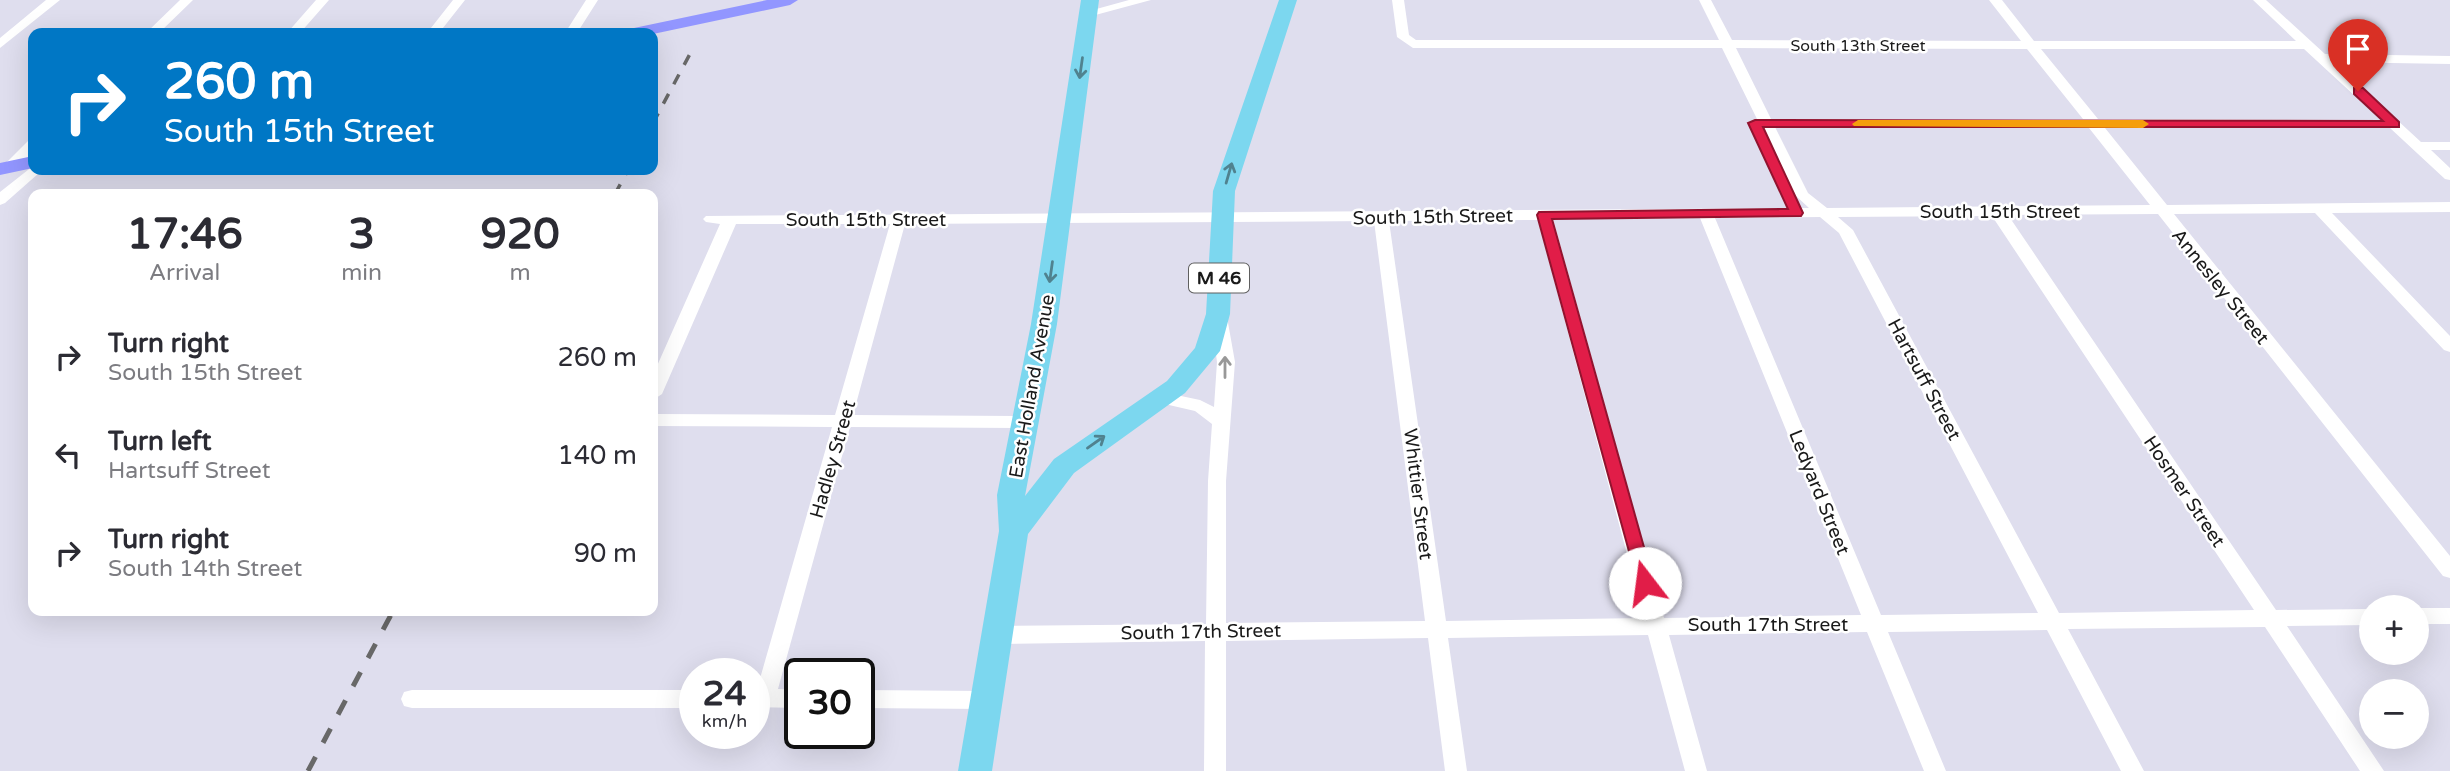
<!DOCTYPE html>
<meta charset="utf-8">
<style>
:root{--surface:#fff;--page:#f7f7f7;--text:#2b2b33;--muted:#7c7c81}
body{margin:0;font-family:"Varela Round",sans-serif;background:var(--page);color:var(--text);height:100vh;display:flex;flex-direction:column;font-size:26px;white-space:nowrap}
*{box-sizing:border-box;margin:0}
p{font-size:23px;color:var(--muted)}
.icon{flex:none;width:38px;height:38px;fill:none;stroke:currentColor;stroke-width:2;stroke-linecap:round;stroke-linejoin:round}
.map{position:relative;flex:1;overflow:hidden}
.panel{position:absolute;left:28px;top:189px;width:630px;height:427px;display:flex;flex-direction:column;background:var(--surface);border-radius:14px;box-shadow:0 7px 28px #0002}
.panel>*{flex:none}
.top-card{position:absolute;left:28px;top:28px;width:630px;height:147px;border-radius:14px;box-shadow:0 7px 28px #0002;background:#0077c5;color:#fff;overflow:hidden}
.controls{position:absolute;left:2359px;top:595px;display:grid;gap:14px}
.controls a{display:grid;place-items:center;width:70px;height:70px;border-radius:50%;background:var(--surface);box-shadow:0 7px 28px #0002;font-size:35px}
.speed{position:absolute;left:679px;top:658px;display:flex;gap:14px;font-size:35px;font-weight:700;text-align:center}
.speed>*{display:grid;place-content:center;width:91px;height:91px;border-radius:50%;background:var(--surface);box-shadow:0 7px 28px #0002;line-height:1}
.speed small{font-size:18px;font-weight:400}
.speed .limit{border:4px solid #111;border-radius:10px;background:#fff;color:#111}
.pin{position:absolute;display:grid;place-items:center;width:60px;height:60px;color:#fff;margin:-72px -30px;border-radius:50% 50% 50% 0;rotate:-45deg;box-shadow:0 0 7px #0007}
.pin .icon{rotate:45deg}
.me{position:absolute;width:77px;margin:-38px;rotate:345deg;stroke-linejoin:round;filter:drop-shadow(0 0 5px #0008)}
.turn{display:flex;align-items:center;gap:24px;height:147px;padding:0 21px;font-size:32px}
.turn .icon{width:91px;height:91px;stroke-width:2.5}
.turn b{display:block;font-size:49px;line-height:60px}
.eta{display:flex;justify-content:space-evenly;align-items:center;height:119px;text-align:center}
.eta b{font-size:42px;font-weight:700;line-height:49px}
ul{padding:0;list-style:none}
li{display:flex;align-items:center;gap:21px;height:98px;padding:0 21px}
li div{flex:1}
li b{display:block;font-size:26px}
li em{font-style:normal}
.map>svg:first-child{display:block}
</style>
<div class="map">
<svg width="2450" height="771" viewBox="0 0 2450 771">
<rect width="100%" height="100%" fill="#dfdeee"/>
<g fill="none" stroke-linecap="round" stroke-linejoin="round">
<path fill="#fff" fill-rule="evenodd" d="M 46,0 L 60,0 L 0,48 L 0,38 Z
M 180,0 L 193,0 L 159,33 L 146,33 Z
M 316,0 L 329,0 L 300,33 L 287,33 Z
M 453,0 L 465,0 L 439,33 L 427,33 Z
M 586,0 L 598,0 L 577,33 L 565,33 Z
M 1129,0 L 1151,0 L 1088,17 L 1082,13 Z
M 1392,0 L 1404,0 L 1409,35 L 1416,40 L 1719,40 L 1699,0 L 1711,0 L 1732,40 L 2021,41 L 1989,0 L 2002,0 L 2034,41 L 2296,41 L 2253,0 L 2266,0 L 2325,54 L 2450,56 L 2450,64 L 2334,62 L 2421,142 L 2450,142 L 2450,150 L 2431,150 L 2450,168 L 2450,180 L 2445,179 L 2390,128 L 2105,128 L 2167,205 L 2450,202 L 2450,212 L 2332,213 L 2450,336 L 2450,352 L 2444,350 L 2315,213 L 2174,214 L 2450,556 L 2450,578 L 2443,576 L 2158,214 L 2008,215 L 2276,610 L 2371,609 L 2371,625 L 2287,626 L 2384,771 L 2360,771 L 2265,627 L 2068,629 L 2144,771 L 2121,771 L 2047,630 L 1888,632 L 1946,771 L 1924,771 L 1867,632 L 1669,635 L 1707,771 L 1685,771 L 1648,635 L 1448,638 L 1467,771 L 1445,771 L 1428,638 L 1226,641 L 1226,771 L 1204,771 L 1205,641 L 997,644 L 990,641 L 987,635 L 990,629 L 997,626 L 1206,624 L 1208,481 L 1212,424 L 1195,411 L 1156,402 L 1153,398 L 1162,392 L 1200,400 L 1214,407 L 1217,362 L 1211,317 L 1219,312 L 1227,317 L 1235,362 L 1226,481 L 1226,623 L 1425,621 L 1374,221 L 905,224 L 853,415 L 1024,416 L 1033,422 L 1024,428 L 850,427 L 778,689 L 800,690 L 800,708 L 754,707 L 754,689 L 757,689 L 832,427 L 653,426 L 653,414 L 835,415 L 890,224 L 736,224 L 662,394 L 653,400 L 653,375 L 720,224 L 706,222 L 703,219 L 706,216 L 1809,208 L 1795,195 L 1761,127 L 1751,123 L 1757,119 L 1722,48 L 1413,48 L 1397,37 ZM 1736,48 L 2027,49 L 2083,119 L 1771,119 ZM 2041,49 L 2304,49 L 2381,120 L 2098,119 ZM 1775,127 L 2089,128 L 2150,205 L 1827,208 L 1808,193 ZM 1992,216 L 2254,610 L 2059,613 L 1853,230 L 1838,217 ZM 1820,217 L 1839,233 L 2038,613 L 1881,615 L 1715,218 ZM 1700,218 L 1861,615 L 1664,618 L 1553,219 ZM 1538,220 L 1644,618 L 1446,621 L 1389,221 Z
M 33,140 L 33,152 L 15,170 L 5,170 L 5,164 L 28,141 Z
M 33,166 L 33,170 L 41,170 L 39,173 L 5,203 L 0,205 L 0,192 Z
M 2417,608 L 2450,608 L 2450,624 L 2417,624 Z
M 412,690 L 695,690 L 695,708 L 412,708 L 404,706 L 401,699 L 404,692 Z
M 859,690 L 986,691 L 994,693 L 997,700 L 994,707 L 986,709 L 859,708 Z"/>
<path fill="#9296ff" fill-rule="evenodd" d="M 767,0 L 798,0 L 790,5 L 653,34 L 626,33 L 634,28 Z
M 33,156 L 33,168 L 0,175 L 0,163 Z"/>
<path fill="#7cd7ef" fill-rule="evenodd" d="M 1081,0 L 1099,0 L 1057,324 L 1025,496 L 1054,459 L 1167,381 L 1195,348 L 1206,314 L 1213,191 L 1279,0 L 1297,0 L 1235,191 L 1230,314 L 1220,351 L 1185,393 L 1074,473 L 1028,534 L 992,771 L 958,771 L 999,531 L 997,495 L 1031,324 Z"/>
<path stroke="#686868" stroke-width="3.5" stroke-dasharray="11 11" stroke-linecap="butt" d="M 653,123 L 691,52
M 615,194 L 628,170"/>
<path stroke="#686868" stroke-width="5" stroke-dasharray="16 16" stroke-linecap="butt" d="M 308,771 L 393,611"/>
</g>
<defs><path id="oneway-shaft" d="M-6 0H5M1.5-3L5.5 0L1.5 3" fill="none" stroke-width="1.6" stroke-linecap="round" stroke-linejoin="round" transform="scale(1.75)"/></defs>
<g stroke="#50828f">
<use href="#oneway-shaft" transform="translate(1081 68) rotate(98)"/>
<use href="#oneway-shaft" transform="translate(1229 173) rotate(-74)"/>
<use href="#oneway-shaft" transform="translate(1051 272) rotate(98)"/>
<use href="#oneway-shaft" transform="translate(1096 442) rotate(-35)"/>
</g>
<use stroke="#989898" href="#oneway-shaft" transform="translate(1225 367) rotate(-90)"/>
<path fill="#e11d48" stroke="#92132f" stroke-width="2" d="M 2354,88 L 2363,88 L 2399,122 L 2399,127 L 1763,127 L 1803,213 L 1801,216 L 1552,219 L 1654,583 L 1652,588 L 1639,588 L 1537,215 L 1539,212 L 1788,209 L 1748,123 L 1755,120 L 2383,121 L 2354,94 Z"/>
<path fill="#f59e0b" d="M 1858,120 L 2143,120 L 2149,124 L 2143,128 L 1854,126 L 1852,124 Z"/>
<g text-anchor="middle" stroke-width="5" stroke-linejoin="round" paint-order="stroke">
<g font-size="16" fill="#1a1a1a" stroke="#fff">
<text x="1858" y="51">South 13th Street</text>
</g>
<rect fill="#fff" stroke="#5f5f5f" stroke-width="2" x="1189" y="263.5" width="60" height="29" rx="5"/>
<g font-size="18" font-weight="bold" fill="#1a1a1a">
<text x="1219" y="284">M 46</text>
</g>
<g font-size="19" fill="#1a1a1a" stroke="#fff">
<text x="2000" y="218">South 15th Street</text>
<text transform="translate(1433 216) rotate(-1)" y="7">South 15th Street</text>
<text x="866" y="226">South 15th Street</text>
<text transform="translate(2221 286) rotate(51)" y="7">Annesley Street</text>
<text transform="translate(1925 379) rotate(62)" y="7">Hartsuff Street</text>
<text transform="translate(1031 386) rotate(-80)" y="7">East Holland Avenue</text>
<text transform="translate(832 459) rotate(-74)" y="7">Hadley Street</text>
<text transform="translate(2185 491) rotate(56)" y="7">Hosmer Street</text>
<text transform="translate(1820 492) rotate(68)" y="7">Ledyard Street</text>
<text transform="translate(1419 494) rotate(83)" y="7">Whittier Street</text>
<text x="1768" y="631">South 17th Street</text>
<text transform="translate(1201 631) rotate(-1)" y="7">South 17th Street</text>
</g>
</g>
</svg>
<div class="controls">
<a>+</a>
<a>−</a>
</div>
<div class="speed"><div>24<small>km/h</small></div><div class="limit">30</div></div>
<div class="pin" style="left:2358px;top:91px;background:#d93025"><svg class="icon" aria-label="arrive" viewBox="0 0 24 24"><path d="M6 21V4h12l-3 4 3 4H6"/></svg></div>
<svg class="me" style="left:1645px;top:583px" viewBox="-20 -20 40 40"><circle r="19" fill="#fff"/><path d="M0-13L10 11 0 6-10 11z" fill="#e11d48"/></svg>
<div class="top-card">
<div class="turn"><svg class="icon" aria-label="right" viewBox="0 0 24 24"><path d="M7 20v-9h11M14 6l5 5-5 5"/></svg><div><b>260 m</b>South 15th Street</div></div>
</div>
<section class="panel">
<div class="eta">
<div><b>17:46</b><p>Arrival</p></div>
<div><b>3</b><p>min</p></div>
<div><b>920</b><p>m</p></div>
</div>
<ul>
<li><svg class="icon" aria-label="right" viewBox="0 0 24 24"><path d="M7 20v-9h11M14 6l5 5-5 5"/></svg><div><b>Turn right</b><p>South 15th Street</p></div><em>260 m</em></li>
<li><svg class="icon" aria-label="left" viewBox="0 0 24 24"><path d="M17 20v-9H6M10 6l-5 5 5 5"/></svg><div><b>Turn left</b><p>Hartsuff Street</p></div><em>140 m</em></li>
<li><svg class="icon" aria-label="right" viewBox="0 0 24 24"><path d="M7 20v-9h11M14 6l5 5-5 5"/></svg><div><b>Turn right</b><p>South 14th Street</p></div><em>90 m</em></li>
</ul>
</section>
</div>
